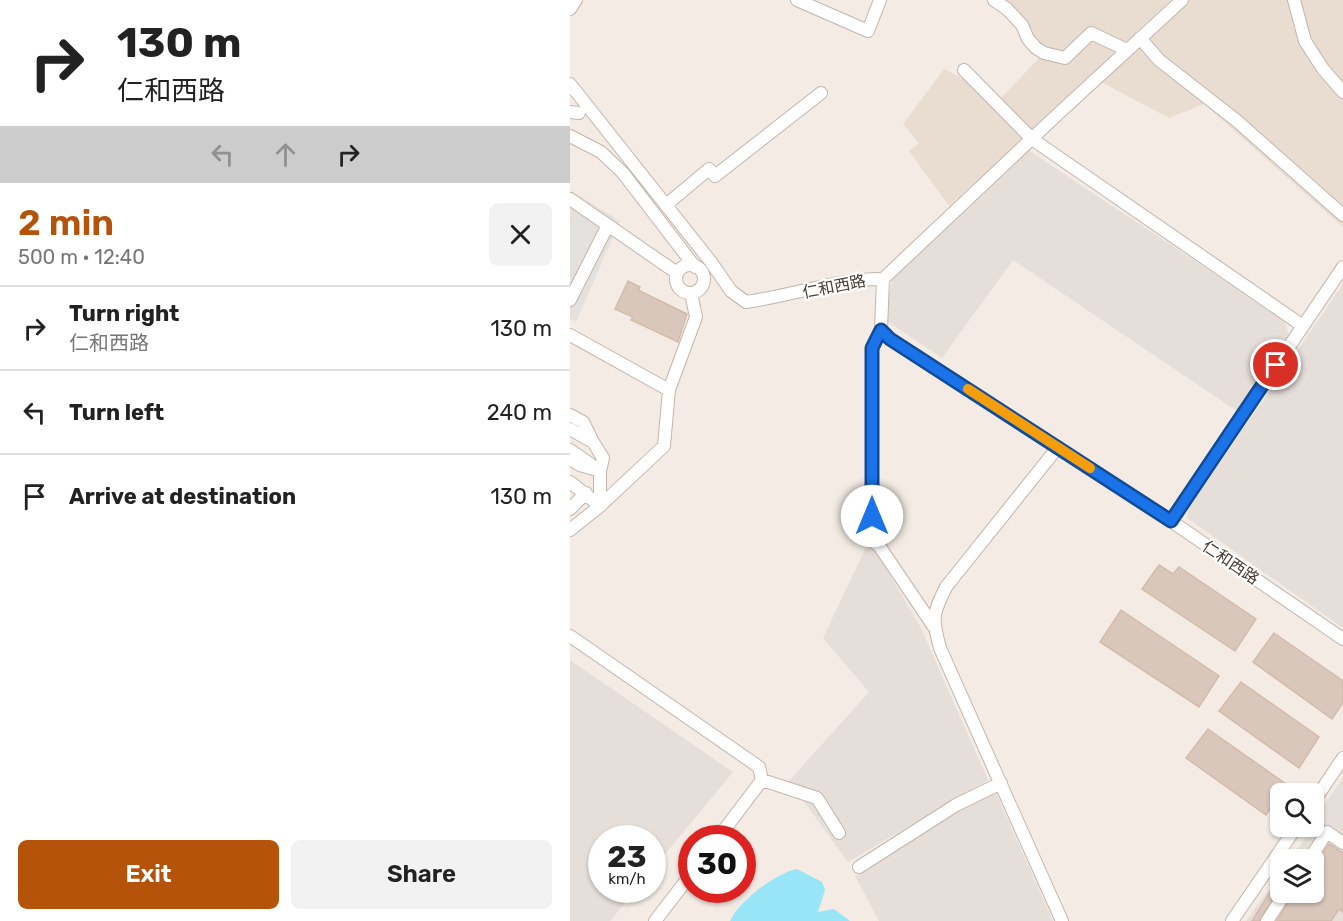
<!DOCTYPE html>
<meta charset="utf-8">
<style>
:root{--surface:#fff;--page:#f2f2f2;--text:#222;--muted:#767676;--line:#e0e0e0;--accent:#b45309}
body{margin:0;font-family:Rubik,"Noto Sans SC",sans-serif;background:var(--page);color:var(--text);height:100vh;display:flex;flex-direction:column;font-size:22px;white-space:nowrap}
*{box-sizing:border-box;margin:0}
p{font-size:20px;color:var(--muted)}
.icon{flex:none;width:33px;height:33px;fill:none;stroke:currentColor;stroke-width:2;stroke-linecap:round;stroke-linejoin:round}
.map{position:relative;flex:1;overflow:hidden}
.sheet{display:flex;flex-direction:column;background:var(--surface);width:570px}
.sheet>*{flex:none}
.guide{background:#fff;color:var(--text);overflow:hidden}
.buttons{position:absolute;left:700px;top:783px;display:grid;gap:12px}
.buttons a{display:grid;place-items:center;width:54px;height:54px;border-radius:9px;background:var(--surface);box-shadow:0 2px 4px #0004;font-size:30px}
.speed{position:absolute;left:18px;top:825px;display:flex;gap:12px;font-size:30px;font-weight:700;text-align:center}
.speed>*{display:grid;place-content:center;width:78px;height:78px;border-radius:50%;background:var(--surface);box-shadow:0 2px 4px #0004;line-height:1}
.speed small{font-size:15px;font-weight:400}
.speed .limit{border:9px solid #d22;background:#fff;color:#111}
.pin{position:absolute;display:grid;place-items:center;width:51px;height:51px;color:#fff;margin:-26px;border:3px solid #fff;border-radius:50%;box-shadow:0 2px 6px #0007}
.me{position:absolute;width:66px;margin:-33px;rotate:0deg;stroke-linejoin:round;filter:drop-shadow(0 0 4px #0008)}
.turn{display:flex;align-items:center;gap:21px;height:126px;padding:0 18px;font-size:27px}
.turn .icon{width:78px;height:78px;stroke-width:2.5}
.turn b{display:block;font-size:42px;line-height:51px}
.lanes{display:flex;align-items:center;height:57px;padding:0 18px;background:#0003;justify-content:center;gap:30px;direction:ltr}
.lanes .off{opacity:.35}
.round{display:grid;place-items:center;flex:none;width:63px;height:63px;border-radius:9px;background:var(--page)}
.head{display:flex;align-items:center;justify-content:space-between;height:102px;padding:0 18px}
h1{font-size:36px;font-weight:600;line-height:45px;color:var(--accent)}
.action{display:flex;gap:12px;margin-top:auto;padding:12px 18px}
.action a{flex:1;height:69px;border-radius:9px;background:var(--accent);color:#fff;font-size:24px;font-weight:600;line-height:69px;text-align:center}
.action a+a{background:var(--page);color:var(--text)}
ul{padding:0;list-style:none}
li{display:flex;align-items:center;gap:18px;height:84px;padding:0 18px;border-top:2px solid var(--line)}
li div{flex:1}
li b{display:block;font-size:22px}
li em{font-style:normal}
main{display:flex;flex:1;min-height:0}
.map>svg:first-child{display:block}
</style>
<main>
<section class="sheet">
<div class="guide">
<div class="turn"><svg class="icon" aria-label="right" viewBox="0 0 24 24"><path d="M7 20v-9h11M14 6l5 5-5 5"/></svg><div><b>130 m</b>仁和西路</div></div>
<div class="lanes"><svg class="icon off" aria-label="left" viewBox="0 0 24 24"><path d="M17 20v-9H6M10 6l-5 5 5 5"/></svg><svg class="icon off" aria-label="ahead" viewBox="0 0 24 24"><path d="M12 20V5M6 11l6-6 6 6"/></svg><svg class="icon" aria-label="right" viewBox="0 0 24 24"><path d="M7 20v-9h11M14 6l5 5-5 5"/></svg></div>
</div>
<div class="head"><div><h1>2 min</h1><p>500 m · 12:40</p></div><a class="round"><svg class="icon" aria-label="close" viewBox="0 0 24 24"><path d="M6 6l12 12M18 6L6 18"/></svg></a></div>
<ul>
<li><svg class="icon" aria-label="right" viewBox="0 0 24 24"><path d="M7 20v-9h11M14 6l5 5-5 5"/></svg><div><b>Turn right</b><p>仁和西路</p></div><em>130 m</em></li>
<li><svg class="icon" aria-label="left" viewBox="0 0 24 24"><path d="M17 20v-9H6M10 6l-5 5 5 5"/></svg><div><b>Turn left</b></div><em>240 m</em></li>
<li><svg class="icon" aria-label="arrive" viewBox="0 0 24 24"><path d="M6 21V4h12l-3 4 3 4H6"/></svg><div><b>Arrive at destination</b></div><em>130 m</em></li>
</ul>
<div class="action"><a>Exit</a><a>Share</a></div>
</section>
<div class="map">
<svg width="773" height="921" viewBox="0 0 773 921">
<rect width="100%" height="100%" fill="#f4ece4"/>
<path fill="#e9ddd1" d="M 425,0 L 601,0 L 379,206 L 339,151 L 349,143 L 333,124 L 374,69 L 431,98 L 470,57 L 445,7 Z
M 617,0 L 773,0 L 773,227 L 634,104 L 599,118 L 531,82 Z"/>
<path fill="#e6ded9" d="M 458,150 L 714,320 L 719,335 L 668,412 L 443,260 L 372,358 L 315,320 L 322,280 Z
M 773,284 L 773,628 L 617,518 L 618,509 Z
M 297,545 L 308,555 L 350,626 L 418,780 L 278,862 L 219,781 L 299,692 L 253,638 Z
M 0,660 L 163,772 L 83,869 L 82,838 L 32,838 L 32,890 L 66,890 L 40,921 L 0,921 Z
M 773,778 L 773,921 L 676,921 L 711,872 L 711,892 L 744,892 L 744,860 L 720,859 L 744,826 L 749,817 L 747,815 Z
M 424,789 L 483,921 L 309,921 L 285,876 Z"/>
<path fill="#e4e0dd" d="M 0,190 L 50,221 L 6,322 L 0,318 Z"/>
<path fill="#99e5f8" d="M 227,869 L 252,882 L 255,890 L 248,912 L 264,909 L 280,921 L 160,921 C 169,901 206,873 227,869 Z"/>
<path fill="#dac7bb" stroke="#d3bbab" stroke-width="1.5" d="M 58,281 L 70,287 L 68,290 L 117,314 L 108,342 L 61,320 L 63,317 L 45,309 Z
M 589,565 L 603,574 L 609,567 L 686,619 L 665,651 L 572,589 Z
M 551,610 L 649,676 L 629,707 L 530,642 Z
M 704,633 L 773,681 L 773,703 L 762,719 L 683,662 Z
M 671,682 L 749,737 L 729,768 L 649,711 Z
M 638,729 L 716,784 L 696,815 L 616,758 Z
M 759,844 L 773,853 L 773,912 L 769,909 L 761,921 L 707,921 L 724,892 L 744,892 L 744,866 Z
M 711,874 L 711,886 L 689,921 L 682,921 Z"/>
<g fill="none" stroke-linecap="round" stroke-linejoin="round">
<g stroke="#c4b4a9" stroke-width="14">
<path id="minor" d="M 227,0 L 298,31 L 310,0
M 424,0 L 437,9 L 452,25 L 458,39 L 466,48 L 474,53 L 495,58 L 521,33 L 557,50
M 724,0 L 735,41 L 753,69 L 773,92
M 0,9 L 6,0
M 570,38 L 589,60 L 667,121 L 773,215
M 394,70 L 462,139 L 733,326
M 0,84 L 141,262 L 161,291 L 176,302 C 221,296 269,278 313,279 L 311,330 L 320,339 L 601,521 L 773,639
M 0,112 L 9,113
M 0,136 L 31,152 L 53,173 L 125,267
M 0,199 L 107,273
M 96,205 L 139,169 L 145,176 L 251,93
M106 279a14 14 0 1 1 28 0a14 14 0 1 1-28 0Z
M 313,279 L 488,114 L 612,0
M 0,300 L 38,225
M 0,335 L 99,390
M 0,415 L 13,422 L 23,442
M 0,429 L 23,442 L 33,458 L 30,471 L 10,465 L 0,459
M 488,447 L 376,587 C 362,615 362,618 370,648 L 492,921
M 0,450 L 30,471 L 30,506
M 0,482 L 30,506
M 0,509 L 16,493
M 302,516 L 302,348 L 311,330
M 601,521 L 773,267
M 289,528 L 310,547 L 364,627
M 0,530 L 30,506 L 94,446 L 99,390 L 126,317 L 121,293
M 0,636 L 189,767 L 192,780 L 148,838
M 192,780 L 247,798 L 269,833
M 744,801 L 773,758
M 739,860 L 757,832 L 773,843
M 289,867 L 386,805 L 431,783
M 85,921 L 122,873
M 662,921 L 727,826
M 697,921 L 716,892"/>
</g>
<use href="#minor" stroke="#fff" stroke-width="12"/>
</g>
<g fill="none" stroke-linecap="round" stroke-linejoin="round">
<g stroke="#114b97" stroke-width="15">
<path id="route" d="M 302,516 L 302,348 L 311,330 L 320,339 L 601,521 L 706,365"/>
</g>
<use href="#route" stroke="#1a73e8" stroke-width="10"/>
<path stroke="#f59e0b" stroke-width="10" d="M 398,389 L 520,468"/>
</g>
<g text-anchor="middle" stroke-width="4.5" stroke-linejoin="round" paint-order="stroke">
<g font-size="16" fill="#473b33" stroke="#fff">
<text transform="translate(264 286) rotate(-11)" y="6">仁和西路</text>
<text transform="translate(661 562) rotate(34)" y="6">仁和西路</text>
</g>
</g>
</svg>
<div class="buttons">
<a><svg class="icon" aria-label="search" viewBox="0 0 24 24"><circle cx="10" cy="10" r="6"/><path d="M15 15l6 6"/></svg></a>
<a><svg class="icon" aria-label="layers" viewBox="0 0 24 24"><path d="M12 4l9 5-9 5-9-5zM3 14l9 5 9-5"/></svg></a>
</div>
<div class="speed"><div>23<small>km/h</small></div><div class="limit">30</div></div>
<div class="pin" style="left:706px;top:365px;background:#d93025"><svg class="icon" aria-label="arrive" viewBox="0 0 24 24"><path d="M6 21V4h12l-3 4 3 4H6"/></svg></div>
<svg class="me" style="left:302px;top:516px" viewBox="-20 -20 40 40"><circle r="19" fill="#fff"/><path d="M0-13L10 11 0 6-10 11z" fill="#1a73e8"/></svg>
</div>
</main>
